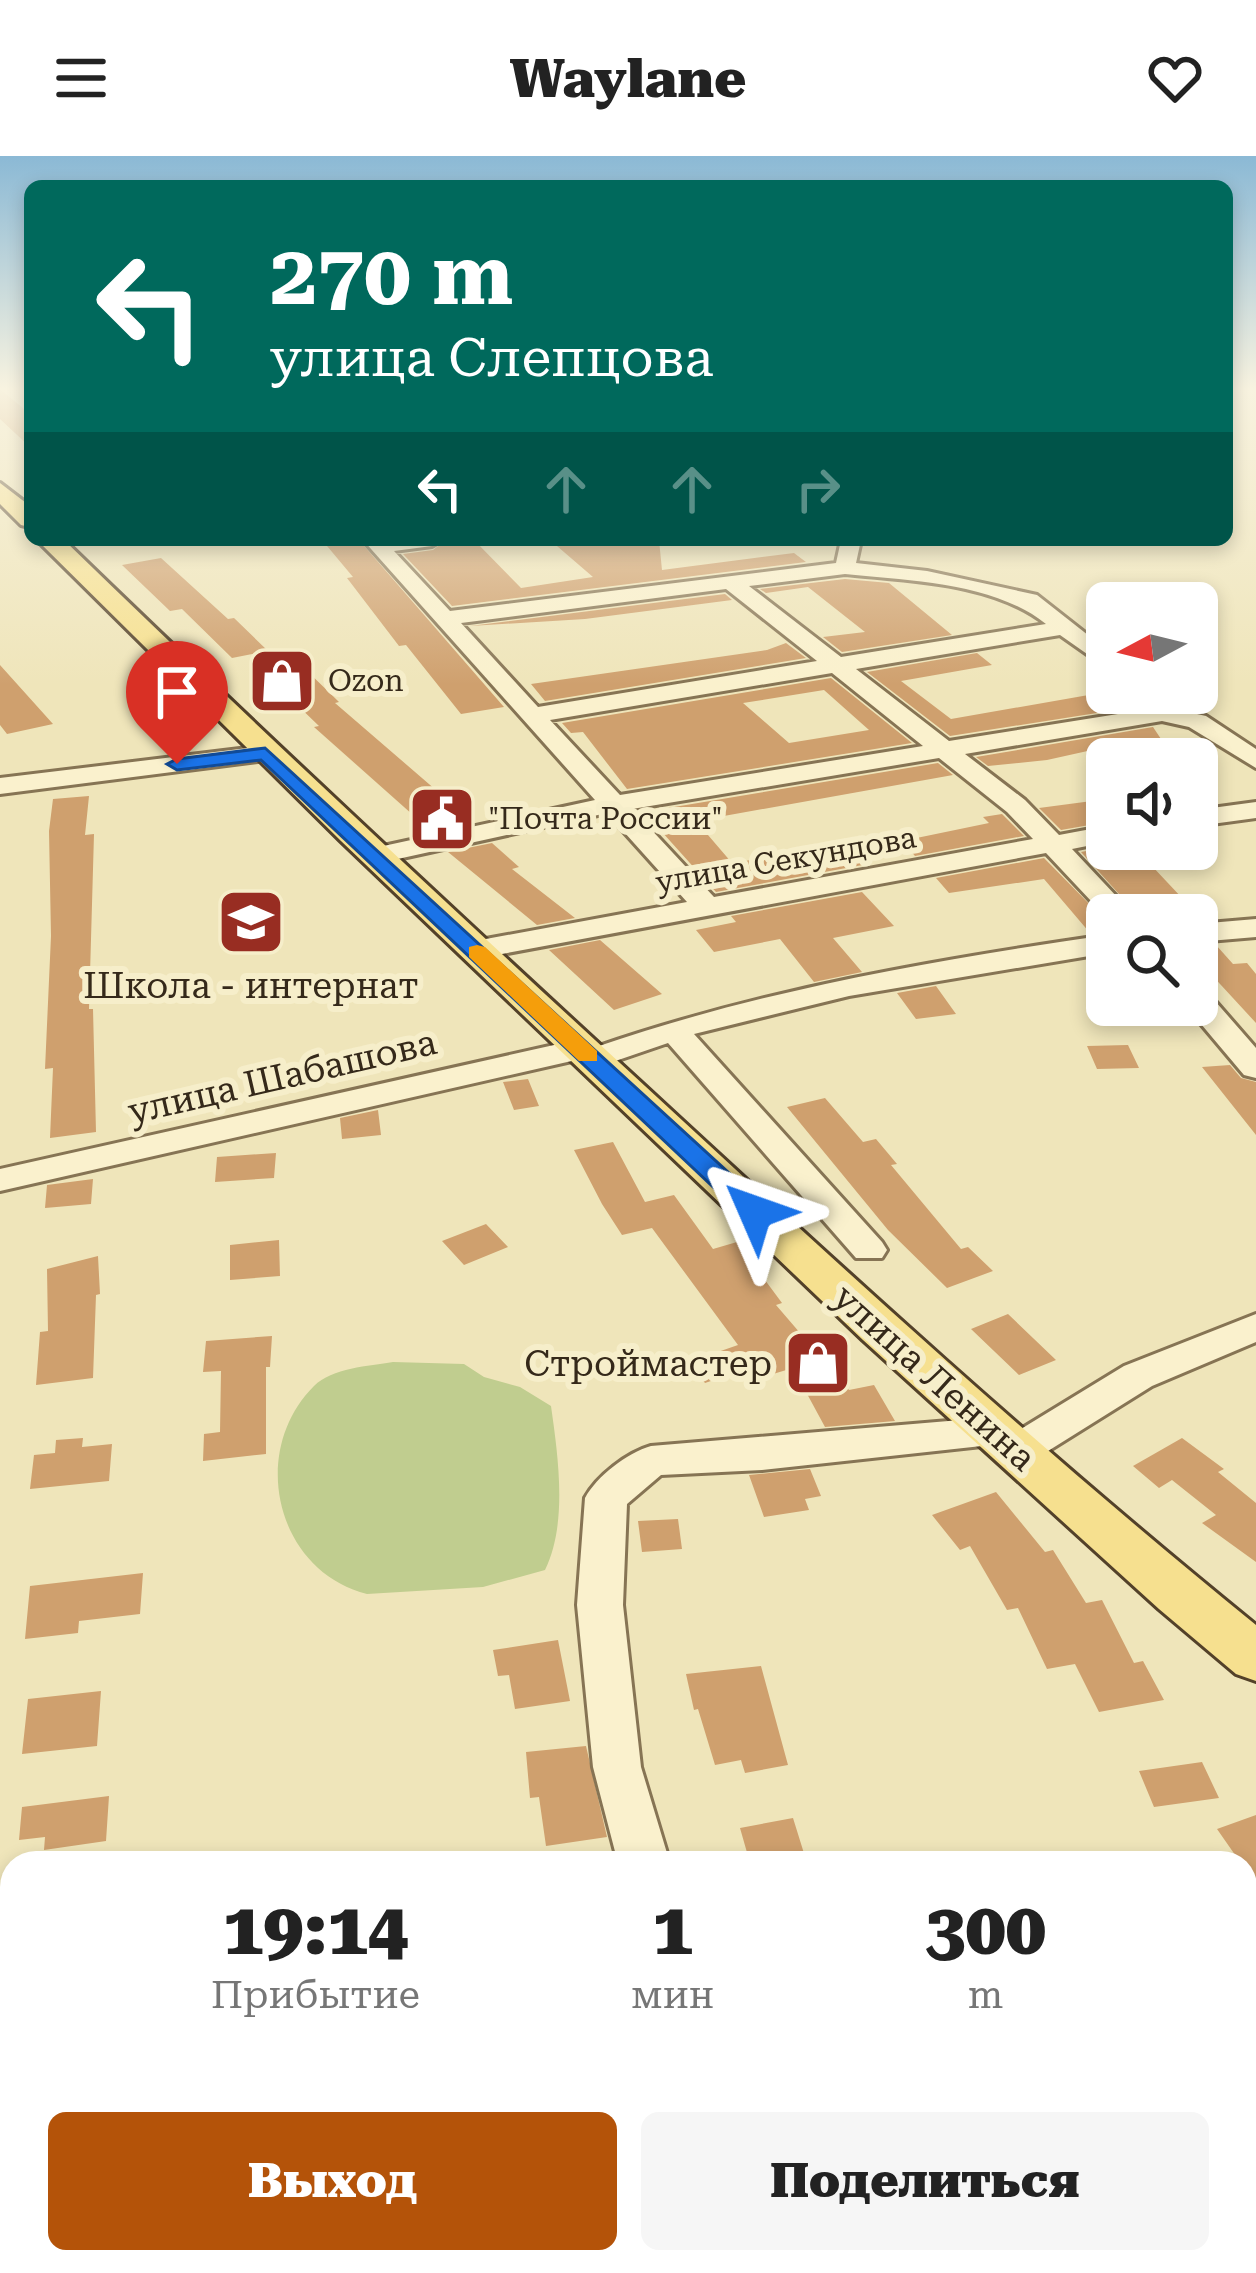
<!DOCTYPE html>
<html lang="ru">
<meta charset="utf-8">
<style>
:root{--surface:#fff;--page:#f6f6f6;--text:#222;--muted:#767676;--accent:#b45309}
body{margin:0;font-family:"Roboto Serif",serif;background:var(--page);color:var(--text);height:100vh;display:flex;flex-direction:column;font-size:45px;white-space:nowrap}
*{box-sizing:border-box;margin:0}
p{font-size:39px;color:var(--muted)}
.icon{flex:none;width:66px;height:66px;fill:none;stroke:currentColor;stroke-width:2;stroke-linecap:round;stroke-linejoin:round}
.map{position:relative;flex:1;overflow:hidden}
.details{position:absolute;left:0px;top:1695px;width:1257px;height:423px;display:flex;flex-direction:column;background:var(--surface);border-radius:36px 36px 0 0;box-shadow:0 6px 18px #0003}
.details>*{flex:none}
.hud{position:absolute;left:24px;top:24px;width:1209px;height:366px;border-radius:18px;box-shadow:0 6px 18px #0003;background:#00695c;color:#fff;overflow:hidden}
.needle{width:78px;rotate:263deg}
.tools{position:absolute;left:1086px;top:426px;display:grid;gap:24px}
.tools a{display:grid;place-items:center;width:132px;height:132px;border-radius:18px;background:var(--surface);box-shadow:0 6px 18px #0003;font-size:60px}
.pin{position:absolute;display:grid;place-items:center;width:102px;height:102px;color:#fff;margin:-123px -51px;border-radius:50% 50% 50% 0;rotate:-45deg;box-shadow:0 0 12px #0007}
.pin .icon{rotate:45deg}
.me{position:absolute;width:132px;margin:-66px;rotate:313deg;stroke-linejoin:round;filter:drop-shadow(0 0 9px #0008)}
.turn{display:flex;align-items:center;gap:42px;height:252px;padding:0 48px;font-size:54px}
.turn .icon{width:156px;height:156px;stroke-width:2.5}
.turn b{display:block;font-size:84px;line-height:102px}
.lanes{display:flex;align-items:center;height:114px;padding:0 48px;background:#0003;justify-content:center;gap:60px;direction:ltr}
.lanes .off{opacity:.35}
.eta{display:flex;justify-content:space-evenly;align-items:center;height:204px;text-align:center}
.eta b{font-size:72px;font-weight:800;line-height:84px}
.primary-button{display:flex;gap:24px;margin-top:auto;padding:24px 48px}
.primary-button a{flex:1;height:138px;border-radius:18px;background:var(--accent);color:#fff;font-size:48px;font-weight:800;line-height:138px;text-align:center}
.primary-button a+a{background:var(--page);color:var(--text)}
header{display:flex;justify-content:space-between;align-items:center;height:156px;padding:0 48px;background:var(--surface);font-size:54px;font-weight:800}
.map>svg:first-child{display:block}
</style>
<header><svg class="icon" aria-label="menu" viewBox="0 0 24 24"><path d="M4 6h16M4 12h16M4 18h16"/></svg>Waylane<svg class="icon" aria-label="heart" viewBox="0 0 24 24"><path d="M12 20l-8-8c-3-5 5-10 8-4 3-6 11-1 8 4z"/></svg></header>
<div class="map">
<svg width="1256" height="2117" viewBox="0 0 1256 2117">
<rect width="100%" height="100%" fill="#efe5ba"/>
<path fill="#c0cd8f" d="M 393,1206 L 464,1208 L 484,1221 L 520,1231 L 551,1250 C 558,1300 568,1367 545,1414 L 483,1431 L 367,1438 C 276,1415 248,1296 314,1230 C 332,1212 369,1210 393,1206 Z"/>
<path fill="#cfa06e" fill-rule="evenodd" d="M 0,233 L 30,258 L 30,291 L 0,263 Z
M 322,384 L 359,384 L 504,551 L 461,558 L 406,489 L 399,490 L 347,422 L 353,421 Z
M 446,384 L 474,384 L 521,432 L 593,421 L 550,384 L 659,384 L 662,414 L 794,397 L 806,406 L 452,450 L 403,398 L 433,394 Z
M 161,402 L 228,463 L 234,462 L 268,495 L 232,502 L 182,453 L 170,455 L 122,409 Z
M 845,423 L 889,427 L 952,479 L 842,496 L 823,481 L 865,476 L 808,431 L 766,437 L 760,433 Z
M 725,438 L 732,444 L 585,463 L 470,470 Z
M 786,487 L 806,502 L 545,545 L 531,528 L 767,494 Z
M 977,497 L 992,509 L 901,525 L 951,563 L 1100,537 L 1132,537 L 1135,551 L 950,580 L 867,516 Z
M 0,509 L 53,568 L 7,578 L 0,569 Z
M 301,509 L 339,546 L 335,547 L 473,666 L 431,675 L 314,571 L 319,570 L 264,517 Z
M 831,522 L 912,587 L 627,633 L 583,576 L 571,577 L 562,567 ZM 824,534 L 869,574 L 789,587 L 743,547 Z
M 1153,571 L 1161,583 L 1114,585 L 1119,588 L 1047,604 L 988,610 L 976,601 Z
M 938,607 L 953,619 L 696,665 L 732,707 L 850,689 L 868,708 L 716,736 L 644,656 Z
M 89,640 L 85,679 L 94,678 L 89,853 L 93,853 L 96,976 L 50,982 L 53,912 L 45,913 L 51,780 L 49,675 L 53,643 Z
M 1107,643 L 1107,666 L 1061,674 L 1039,652 Z
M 1002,658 L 1024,680 L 915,700 L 902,685 L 989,667 L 983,661 Z
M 492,687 L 519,711 L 512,713 L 575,762 L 537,769 L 448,696 Z
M 1107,691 L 1136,693 L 1198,759 L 1138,759 L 1081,696 Z
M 1044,702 L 1107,766 L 1107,775 L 1090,777 L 1044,723 L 949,737 L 936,722 Z
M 862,736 L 894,770 L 833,782 L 862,816 L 814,826 L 780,783 L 714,796 L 696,774 L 736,766 L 731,760 Z
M 600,784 L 639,818 L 662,838 L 614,854 L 549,794 Z
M 1216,789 L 1233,808 L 1247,807 L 1256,818 L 1256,867 L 1197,803 L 1197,790 Z
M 936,830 L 956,858 L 916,863 L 897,837 Z
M 1128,889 L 1139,912 L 1097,913 L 1087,890 Z
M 1230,909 L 1241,922 L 1256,926 L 1256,979 L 1202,911 Z
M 528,923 L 539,950 L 514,954 L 503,926 Z
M 825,942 L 863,986 L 876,983 L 897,1008 L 891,1009 L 961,1093 L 968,1091 L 993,1115 L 947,1132 L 888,1074 L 787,951 Z
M 378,954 L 381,979 L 342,983 L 340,962 Z
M 613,986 L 645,1046 L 674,1039 L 713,1093 L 737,1086 L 782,1147 L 776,1149 L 849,1234 L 874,1229 L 895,1265 L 825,1271 L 793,1212 L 773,1218 L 764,1207 L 705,1227 L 689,1206 L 738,1189 L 652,1072 L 622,1079 L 602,1048 L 574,994 Z
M 276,997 L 274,1022 L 215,1026 L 217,1001 Z
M 93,1023 L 91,1048 L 45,1052 L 47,1029 Z
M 486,1068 L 508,1091 L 464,1109 L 442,1085 Z
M 279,1084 L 280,1120 L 230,1124 L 230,1089 Z
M 98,1100 L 100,1138 L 96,1139 L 93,1222 L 36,1229 L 40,1176 L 48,1175 L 47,1113 Z
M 1008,1158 L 1056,1204 L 1019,1219 L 971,1173 Z
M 272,1180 L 270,1211 L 266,1211 L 266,1298 L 203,1305 L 204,1278 L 220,1276 L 221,1215 L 203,1216 L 206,1185 Z
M 83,1282 L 82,1291 L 112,1288 L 109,1325 L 30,1333 L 34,1299 L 55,1297 L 56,1284 Z
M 1182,1282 L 1224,1313 L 1218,1316 L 1256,1347 L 1256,1406 L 1202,1367 L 1216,1359 L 1172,1324 L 1159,1332 L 1133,1310 Z
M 810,1313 L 821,1340 L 805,1343 L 809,1354 L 764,1361 L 749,1319 Z
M 996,1336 L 1045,1396 L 1053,1394 L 1086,1447 L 1102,1444 L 1134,1507 L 1143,1505 L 1164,1544 L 1099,1556 L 1075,1508 L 1047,1513 L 1018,1452 L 1007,1454 L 970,1390 L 960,1394 L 932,1359 Z
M 678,1363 L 682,1393 L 642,1396 L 638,1365 Z
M 143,1417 L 140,1458 L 79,1465 L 78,1477 L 25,1483 L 30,1430 Z
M 558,1484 L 570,1545 L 515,1553 L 509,1519 L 498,1520 L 493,1494 Z
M 761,1510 L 788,1609 L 745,1617 L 741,1604 L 715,1609 L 698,1553 L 694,1554 L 686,1518 Z
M 101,1535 L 97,1590 L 22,1598 L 28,1543 Z
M 586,1590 L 607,1681 L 546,1690 L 539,1641 L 530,1642 L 526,1596 Z
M 1202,1606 L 1219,1642 L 1154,1651 L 1139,1615 Z
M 109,1640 L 106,1685 L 44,1694 L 45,1681 L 19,1684 L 22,1651 Z
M 1256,1659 L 1256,1729 L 1217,1673 Z
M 793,1662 L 807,1707 L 750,1707 L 740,1672 Z"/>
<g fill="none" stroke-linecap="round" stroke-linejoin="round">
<g stroke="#867454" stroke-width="6">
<path id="minor" d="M 363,384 L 442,384 L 432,390 L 394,395 L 450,455 L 836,407 L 841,384 L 861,384 L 856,407 L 927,415 L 1037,439 L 1107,494 L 1107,512 L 1060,479 L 856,513 L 949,585 L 1143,554 L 1135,544 L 1148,537 L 1170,552 L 1206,560 L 1256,593 L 1256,612 L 1189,571 L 1162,565 L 965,598 L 1025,644 L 1059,679 L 1107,670 L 1107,686 L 1072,693 L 1134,759 L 1107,762 L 1046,697 L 475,803 L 464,800 L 460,794 L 475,785 L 687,746 L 607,657 L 375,708 L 365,706 L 361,700 L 365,694 L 595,644 ZM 845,418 C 910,425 993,426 1046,468 L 841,501 L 749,430 ZM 726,433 L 817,505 L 538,551 L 461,467 ZM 832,517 L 923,590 L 620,639 L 550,564 ZM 939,602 L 1007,656 L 1033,683 L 714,741 L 632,653 Z
M 265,590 L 278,598 L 274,603 L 0,638 L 0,622 Z
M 1256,646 L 1256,662 L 1197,670 L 1197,654 Z
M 1256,763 L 1256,781 L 1197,786 L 1197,768 Z
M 1107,779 L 1107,797 L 849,840 L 694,878 L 882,1086 L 887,1094 L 882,1102 L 856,1102 L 668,887 L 592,913 L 576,904 L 0,1035 L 0,1013 L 581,883 L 596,891 C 762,834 933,804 1107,779 Z
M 1197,835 L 1208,837 L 1256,892 L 1256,922 L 1244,919 L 1185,849 L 1197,849 Z
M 1256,1158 L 1256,1186 L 1152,1230 L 1032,1305 L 1017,1310 L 1002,1305 L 996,1295 L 1000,1288 L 762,1314 L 661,1319 L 627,1348 L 623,1449 L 641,1611 L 670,1707 L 618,1707 L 593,1611 L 577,1449 L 585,1342 C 597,1320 627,1297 651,1290 L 996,1261 L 1011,1265 L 1016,1276 L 1124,1210 Z
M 1256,2083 L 1256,2117 L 1203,2117 L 1207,2106 L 1245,2106 L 1245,2085 Z
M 751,2106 L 812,2106 L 816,2117 L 755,2117 Z"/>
</g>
<g stroke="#534129" stroke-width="6">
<path id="major" d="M 0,327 L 30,350 L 30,371 L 21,369 L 0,348 Z
M 37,384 L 64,384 C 255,569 449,750 645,930 C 844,1114 1045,1298 1256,1469 L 1256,1525 L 1236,1518 L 1159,1453 L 863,1184 L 341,685 Z"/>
</g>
<use href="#minor" fill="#faf1cd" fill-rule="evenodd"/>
<use href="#major" fill="#f6e08f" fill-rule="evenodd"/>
</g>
<linearGradient id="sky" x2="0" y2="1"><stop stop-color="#8bb9d5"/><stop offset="0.44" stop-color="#f8f3e0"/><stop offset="1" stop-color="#f8f3e0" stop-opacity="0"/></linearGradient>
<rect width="1256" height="529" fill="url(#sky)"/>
<path fill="#1a73e8" stroke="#114b97" stroke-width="3" d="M 265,592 L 765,1050 L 769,1056 L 765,1062 L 746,1062 L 261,604 L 177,614 L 167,608 L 177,603 Z"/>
<path fill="#f59e0b" d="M 477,789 L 485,791 L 597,895 L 597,905 L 579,905 L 469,801 L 469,791 Z"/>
<defs>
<g id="shop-square" transform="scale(3.45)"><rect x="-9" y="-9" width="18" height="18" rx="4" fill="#982d22" stroke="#f6eeca"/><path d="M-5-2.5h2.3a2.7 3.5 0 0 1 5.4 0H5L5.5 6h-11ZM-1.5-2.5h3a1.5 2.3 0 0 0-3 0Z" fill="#fff"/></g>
<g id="civic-square" transform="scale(3.45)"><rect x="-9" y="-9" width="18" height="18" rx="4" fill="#982d22" stroke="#f6eeca"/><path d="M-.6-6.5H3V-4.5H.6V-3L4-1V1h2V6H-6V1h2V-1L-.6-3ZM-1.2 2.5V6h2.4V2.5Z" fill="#fff"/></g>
<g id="school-square" transform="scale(3.45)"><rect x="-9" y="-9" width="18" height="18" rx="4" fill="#982d22" stroke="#f6eeca"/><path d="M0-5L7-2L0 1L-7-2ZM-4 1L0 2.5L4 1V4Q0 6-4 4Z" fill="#fff"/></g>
</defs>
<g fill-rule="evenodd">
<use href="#shop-square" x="282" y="525"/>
<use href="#civic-square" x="442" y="663"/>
<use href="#school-square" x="251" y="766"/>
<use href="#shop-square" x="818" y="1207"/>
</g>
<g text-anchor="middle" stroke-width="12" stroke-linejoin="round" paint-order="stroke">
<g font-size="30" fill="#35291a" stroke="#f6eeca" text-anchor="start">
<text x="328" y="535">Ozon</text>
<text x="488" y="673">"Почта России"</text>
</g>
<g font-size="30" fill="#35291a" stroke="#f6eeca">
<text transform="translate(786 704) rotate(-10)" y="10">улица Секундова</text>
</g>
<g font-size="36" fill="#35291a" stroke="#f6eeca">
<text x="251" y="842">Школа - интернат</text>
<text x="772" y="1220" text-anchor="end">Строймастер</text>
</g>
<g font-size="36" fill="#35291a" stroke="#f6eeca">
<text transform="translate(282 920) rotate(-13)" y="13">улица Шабашова</text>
<text transform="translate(935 1221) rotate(42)" y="13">улица Ленина</text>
</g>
</g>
</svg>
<div class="tools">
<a><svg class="needle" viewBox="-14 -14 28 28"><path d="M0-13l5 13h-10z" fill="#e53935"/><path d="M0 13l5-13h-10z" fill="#767676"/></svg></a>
<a><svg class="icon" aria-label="sound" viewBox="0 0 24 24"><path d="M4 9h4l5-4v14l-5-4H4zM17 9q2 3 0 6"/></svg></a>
<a><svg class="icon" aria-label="search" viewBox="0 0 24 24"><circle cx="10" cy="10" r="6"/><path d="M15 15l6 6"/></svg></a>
</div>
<div class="pin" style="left:177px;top:608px;background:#d93025"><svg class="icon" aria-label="arrive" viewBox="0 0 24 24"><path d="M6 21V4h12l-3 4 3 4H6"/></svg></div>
<svg class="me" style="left:755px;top:1056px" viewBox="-20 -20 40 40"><path d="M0-17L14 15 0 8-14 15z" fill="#1a73e8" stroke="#fff" stroke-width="4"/></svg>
<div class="hud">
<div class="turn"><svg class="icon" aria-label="left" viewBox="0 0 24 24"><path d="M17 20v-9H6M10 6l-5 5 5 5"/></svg><div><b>270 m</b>улица Слепцова</div></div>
<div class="lanes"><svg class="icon" aria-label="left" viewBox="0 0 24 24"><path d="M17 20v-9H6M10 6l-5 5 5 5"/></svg><svg class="icon off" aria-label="ahead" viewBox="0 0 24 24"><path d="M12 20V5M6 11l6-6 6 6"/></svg><svg class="icon off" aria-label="ahead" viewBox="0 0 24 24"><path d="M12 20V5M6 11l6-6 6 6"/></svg><svg class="icon off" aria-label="right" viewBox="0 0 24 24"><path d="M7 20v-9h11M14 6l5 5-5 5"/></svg></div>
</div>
<section class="details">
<div class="eta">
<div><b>19:14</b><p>Прибытие</p></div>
<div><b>1</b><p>мин</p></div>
<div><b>300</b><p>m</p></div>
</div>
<div class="primary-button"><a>Выход</a><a>Поделиться</a></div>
</section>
</div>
